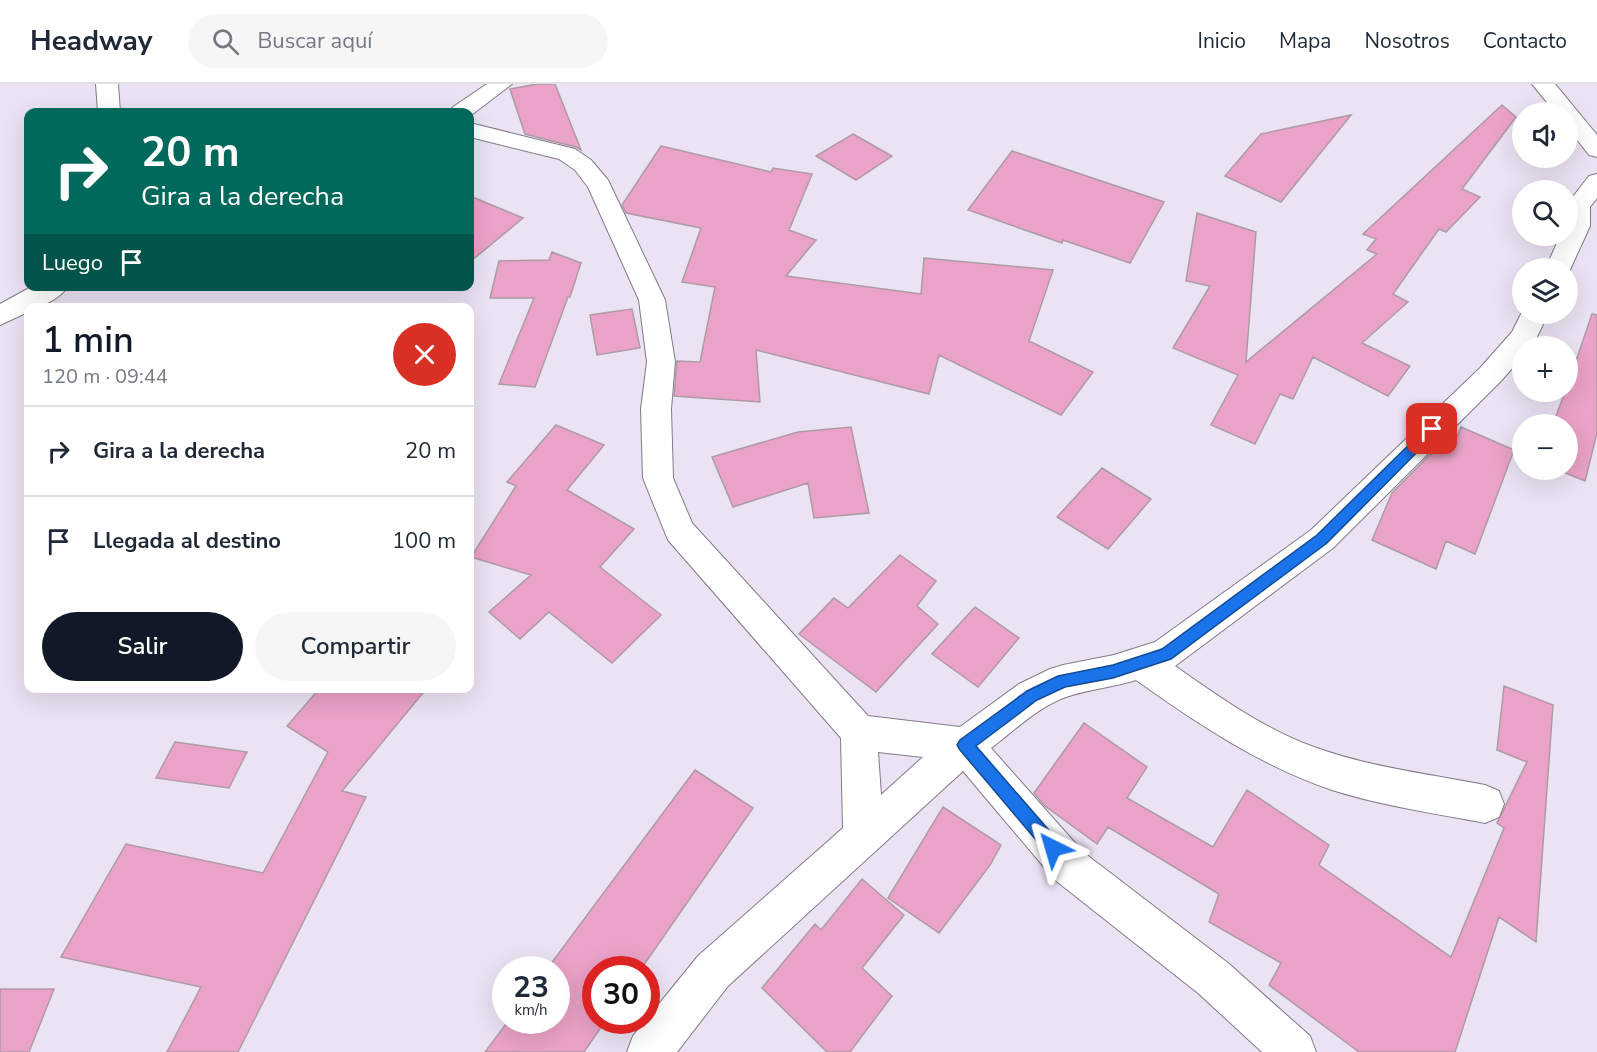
<!DOCTYPE html>
<html lang="es">
<meta charset="utf-8">
<style>
:root{--surface:#fff;--page:#f6f6f7;--text:#1f2937;--muted:#747a83;--line:#e0e1e3;--accent:#111827}
body{margin:0;font-family:"Nunito Sans",sans-serif;background:var(--page);color:var(--text);height:100vh;display:flex;flex-direction:column;font-size:22px;white-space:nowrap}
*{box-sizing:border-box;margin:0}
p{font-size:20px;color:var(--muted)}
.icon{flex:none;width:33px;height:33px;fill:none;stroke:currentColor;stroke-width:2;stroke-linecap:round;stroke-linejoin:round}
.map{position:relative;flex:1;overflow:hidden}
.sheet{position:absolute;left:24px;top:219px;width:450px;height:390px;display:flex;flex-direction:column;background:var(--surface);border-radius:12px;box-shadow:0 6px 24px #0002}
.sheet>*{flex:none}
.top-card{position:absolute;left:24px;top:24px;width:450px;height:183px;border-radius:12px;box-shadow:0 6px 24px #0002;background:#00695c;color:#fff;overflow:hidden}
.fabs{position:absolute;left:1512px;top:18px;display:grid;gap:12px}
.fabs a{display:grid;place-items:center;width:66px;height:66px;border-radius:50%;background:var(--surface);box-shadow:0 6px 24px #0002;font-size:30px}
.speed{position:absolute;left:492px;top:872px;display:flex;gap:12px;font-size:30px;font-weight:700;text-align:center}
.speed>*{display:grid;place-content:center;width:78px;height:78px;border-radius:50%;background:var(--surface);box-shadow:0 6px 24px #0002;line-height:1}
.speed small{font-size:15px;font-weight:400}
.speed .limit{border:9px solid #d22;background:#fff;color:#111}
.pin{position:absolute;display:grid;place-items:center;width:51px;height:51px;color:#fff;margin:-26px;border-radius:12px;box-shadow:0 3px 9px #0006}
.me{position:absolute;width:66px;margin:-33px;rotate:320deg;stroke-linejoin:round;filter:drop-shadow(0 0 4px #0008)}
.turn{display:flex;align-items:center;gap:21px;height:126px;padding:0 18px;font-size:27px}
.turn .icon{width:78px;height:78px;stroke-width:2.5}
.turn b{display:block;font-size:42px;line-height:51px}
.then{display:flex;align-items:center;height:57px;padding:0 18px;background:#0003;gap:12px;font-size:22px}
.round{display:grid;place-items:center;flex:none;width:63px;height:63px;border-radius:32px;background:var(--page)}
.overview{display:flex;align-items:center;justify-content:space-between;height:102px;padding:0 18px}
h1{font-size:36px;font-weight:600;line-height:45px;color:var(--accent)}
.button{display:flex;gap:12px;margin-top:auto;padding:12px 18px}
.button a{flex:1;height:69px;border-radius:36px;background:var(--accent);color:#fff;font-size:24px;font-weight:600;line-height:69px;text-align:center}
.button a+a{background:var(--page);color:var(--text)}
ul{padding:0;list-style:none}
li{display:flex;align-items:center;gap:18px;height:90px;padding:0 18px;border-top:2px solid var(--line)}
li div{flex:1}
li b{display:block;font-size:22px}
li em{font-style:normal}
header{display:flex;align-items:center;gap:36px;box-sizing:border-box;height:84px;padding:0 30px;background:var(--surface);border-bottom:2px solid var(--line)}
header strong{font-size:28px}
nav{display:flex;gap:33px;margin-inline-start:auto;font-size:21px}
.search{width:420px;height:54px;background:var(--page);display:flex;align-items:center;gap:15px;box-sizing:border-box;padding:0 21px;border-radius:33px;color:var(--muted);font-size:22px}
.map>svg:first-child{display:block}
</style>
<header>
<strong>Headway</strong>
<div class="search"><svg class="icon" aria-label="search" viewBox="0 0 24 24"><circle cx="10" cy="10" r="6"/><path d="M15 15l6 6"/></svg>Buscar aquí</div>
<nav><a>Inicio</a><a>Mapa</a><a>Nosotros</a><a>Contacto</a></nav>
</header>
<div class="map">
<svg width="1597" height="968" viewBox="0 0 1597 968">
<rect width="100%" height="100%" fill="#ebe2f3"/>
<path fill="#eba2c8" stroke="#ad9ba4" stroke-width="1.5" d="M 537,0 L 555,0 L 581,66 L 576,63 L 525,50 L 510,5 Z
M 1502,21 L 1516,33 L 1462,105 L 1480,113 L 1446,148 L 1439,145 L 1393,210 L 1408,218 L 1362,259 L 1410,282 L 1388,312 L 1313,273 L 1293,315 L 1280,310 L 1255,360 L 1211,341 L 1238,291 L 1173,264 L 1210,202 L 1186,197 L 1197,129 L 1256,148 L 1246,278 L 1377,170 L 1367,166 L 1376,155 L 1363,150 Z
M 1351,31 L 1281,118 L 1225,92 L 1261,50 Z
M 853,50 L 892,72 L 856,96 L 816,72 Z
M 661,62 L 771,88 L 773,84 L 812,90 L 789,146 L 816,156 L 786,192 L 921,210 L 924,174 L 1053,186 L 1029,257 L 1093,288 L 1061,331 L 939,271 L 929,310 L 756,266 L 760,318 L 674,312 L 677,277 L 700,278 L 715,203 L 682,198 L 701,144 L 626,129 L 622,121 Z
M 1012,67 L 1164,118 L 1130,179 L 1063,156 L 1062,159 L 968,126 Z
M 470,112 L 523,134 L 470,178 Z
M 552,168 L 581,179 L 570,213 L 568,213 L 535,303 L 499,300 L 534,214 L 490,214 L 499,177 L 549,176 Z
M 632,225 L 640,264 L 597,271 L 590,231 Z
M 1592,230 L 1597,231 L 1597,349 L 1585,397 L 1558,386 L 1568,386 L 1568,340 L 1553,340 L 1565,308 L 1568,308 L 1568,300 Z
M 556,341 L 604,361 L 567,406 L 634,445 L 600,483 L 661,531 L 612,579 L 549,528 L 520,555 L 489,528 L 531,491 L 471,473 L 516,402 L 507,398 Z
M 851,343 L 869,429 L 814,434 L 808,399 L 733,423 L 712,373 L 798,348 Z
M 1461,343 L 1514,366 L 1475,470 L 1446,457 L 1436,485 L 1372,456 L 1392,409 L 1449,352 L 1456,355 Z
M 1102,384 L 1151,415 L 1108,465 L 1057,433 Z
M 900,471 L 936,497 L 917,522 L 938,540 L 876,608 L 799,550 L 834,514 L 848,524 Z
M 975,523 L 1019,554 L 978,603 L 932,570 Z
M 1504,602 L 1553,621 L 1536,858 L 1499,833 L 1455,968 L 1359,968 L 1269,901 L 1281,879 L 1209,838 L 1219,810 L 1108,743 L 1097,760 L 1045,722 L 1034,709 L 1084,639 L 1147,683 L 1127,714 L 1213,763 L 1247,706 L 1329,761 L 1319,781 L 1451,873 L 1504,744 L 1497,739 L 1527,678 L 1497,666 Z
M 320,604 L 427,604 L 342,707 L 366,713 L 238,968 L 167,968 L 201,903 L 61,873 L 126,760 L 263,789 L 328,668 L 287,642 Z
M 175,658 L 247,668 L 229,704 L 156,694 Z
M 695,686 L 753,724 L 641,885 L 596,885 L 596,936 L 606,936 L 584,968 L 485,968 L 509,936 L 556,936 L 556,885 L 547,885 Z
M 943,723 L 1001,761 L 990,781 L 939,849 L 888,814 Z
M 862,795 L 904,831 L 862,884 L 892,912 L 850,968 L 827,968 L 762,904 L 815,840 L 821,846 Z
M 0,905 L 54,905 L 29,968 L 0,968 Z"/>
<g fill="none" stroke-linecap="round" stroke-linejoin="round">
<g stroke="#827a89" stroke-width="2">
<path id="minor" d="M 96,0 L 118,0 L 120,28 L 98,28 Z
M 487,0 L 512,0 L 470,32 L 470,28 L 450,28 L 453,23 Z
M 1532,0 L 1555,0 L 1597,51 L 1597,73 L 1589,71 L 1568,44 L 1568,28 L 1555,28 Z
M 470,39 L 575,65 L 591,76 L 608,96 L 665,216 L 675,278 L 671,325 L 673,394 L 692,439 L 868,632 L 960,643 L 1019,600 L 1050,585 L 1063,581 L 1114,571 L 1155,558 L 1311,446 L 1480,284 L 1512,248 L 1522,228 L 1548,230 L 1533,261 L 1522,262 L 1522,273 L 1500,298 L 1333,464 L 1175,582 C 1219,613 1264,645 1314,663 C 1369,683 1428,690 1485,701 L 1499,707 L 1504,720 L 1499,733 L 1485,739 C 1434,729 1382,722 1332,706 C 1259,681 1198,640 1136,596 C 1114,603 1091,605 1069,612 C 1040,621 1015,646 991,664 L 1083,768 L 1228,879 L 1310,952 L 1316,968 L 1262,968 L 1198,909 L 1055,796 L 963,687 L 728,902 L 677,968 L 627,968 L 633,952 L 698,872 L 843,744 L 841,654 L 668,456 L 643,394 L 641,325 L 647,278 L 639,216 L 588,103 L 575,86 L 559,75 L 470,53 ZM 878,668 L 923,673 L 881,711 Z
M 1597,90 L 1597,114 L 1590,123 L 1590,142 L 1568,190 L 1568,184 L 1546,184 L 1560,152 L 1568,152 L 1568,119 L 1589,92 Z
M 33,202 L 68,202 C 61,214 41,224 28,224 L 28,228 L 0,241 L 0,220 Z"/>
</g>
<use href="#minor" fill="#fff" fill-rule="evenodd"/>
</g>
<path fill="#1a73e8" stroke="#114b97" stroke-width="1.5" d="M 1432,340 L 1439,345 L 1437,348 L 1327,459 L 1171,575 L 1113,594 L 1065,603 L 1037,616 L 976,662 L 1059,758 L 1061,764 L 1059,769 L 1053,772 L 1047,769 L 960,666 L 957,661 L 960,656 L 1027,607 L 1058,592 L 1113,581 L 1162,565 L 1317,451 L 1428,342 Z"/>
</svg>
<div class="fabs">
<a><svg class="icon" aria-label="sound" viewBox="0 0 24 24"><path d="M4 9h4l5-4v14l-5-4H4zM17 9q2 3 0 6"/></svg></a>
<a><svg class="icon" aria-label="search" viewBox="0 0 24 24"><circle cx="10" cy="10" r="6"/><path d="M15 15l6 6"/></svg></a>
<a><svg class="icon" aria-label="layers" viewBox="0 0 24 24"><path d="M12 4l9 5-9 5-9-5zM3 14l9 5 9-5"/></svg></a>
<a>+</a>
<a>−</a>
</div>
<div class="speed"><div>23<small>km/h</small></div><div class="limit">30</div></div>
<div class="pin" style="left:1432px;top:345px;background:#d93025"><svg class="icon" aria-label="arrive" viewBox="0 0 24 24"><path d="M6 21V4h12l-3 4 3 4H6"/></svg></div>
<svg class="me" style="left:1053px;top:764px" viewBox="-20 -20 40 40"><path d="M0-17L14 15 0 8-14 15z" fill="#1a73e8" stroke="#fff" stroke-width="4"/></svg>
<div class="top-card">
<div class="turn"><svg class="icon" aria-label="right" viewBox="0 0 24 24"><path d="M7 20v-9h11M14 6l5 5-5 5"/></svg><div><b>20 m</b>Gira a la derecha</div></div>
<div class="then">Luego<svg class="icon" aria-label="arrive" viewBox="0 0 24 24"><path d="M6 21V4h12l-3 4 3 4H6"/></svg></div>
</div>
<section class="sheet">
<div class="overview"><div><h1>1 min</h1><p>120 m · 09:44</p></div><a class="round" style="background:#d93025;color:#fff"><svg class="icon" aria-label="close" viewBox="0 0 24 24"><path d="M6 6l12 12M18 6L6 18"/></svg></a></div>
<ul>
<li><svg class="icon" aria-label="right" viewBox="0 0 24 24"><path d="M7 20v-9h11M14 6l5 5-5 5"/></svg><div><b>Gira a la derecha</b></div><em>20 m</em></li>
<li><svg class="icon" aria-label="arrive" viewBox="0 0 24 24"><path d="M6 21V4h12l-3 4 3 4H6"/></svg><div><b>Llegada al destino</b></div><em>100 m</em></li>
</ul>
<div class="button"><a>Salir</a><a>Compartir</a></div>
</section>
</div>
